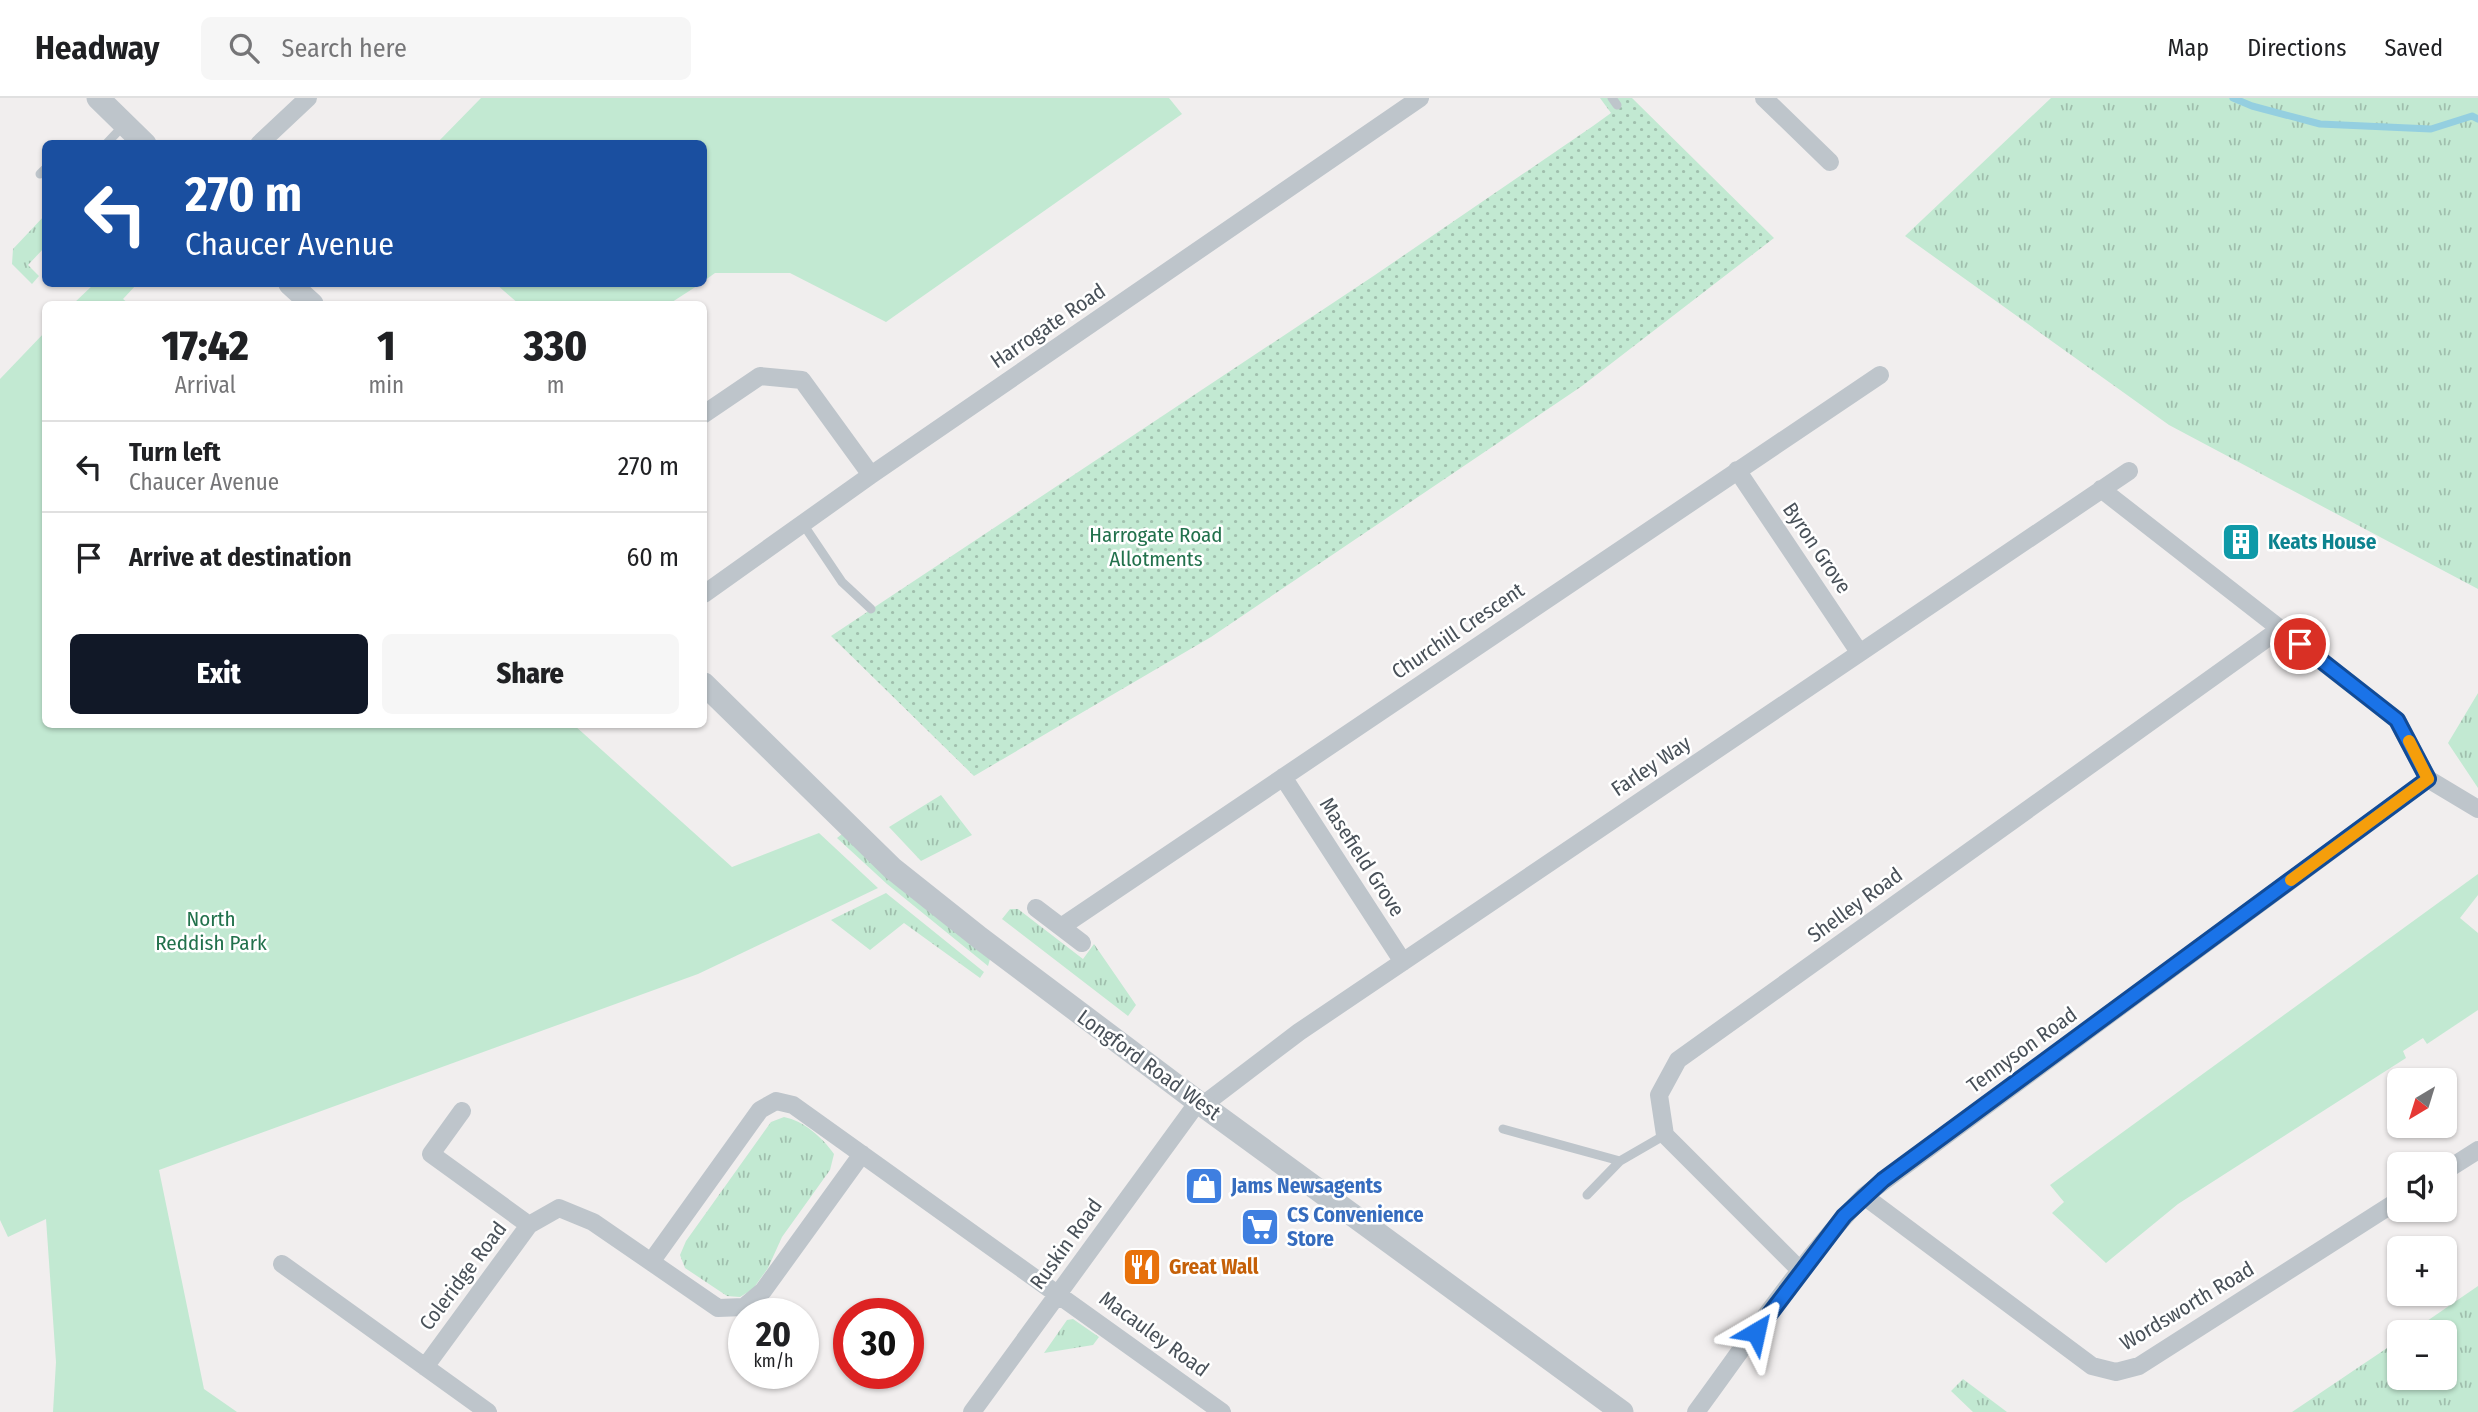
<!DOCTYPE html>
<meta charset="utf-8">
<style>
:root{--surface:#fff;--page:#f6f6f6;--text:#202124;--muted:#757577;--line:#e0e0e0;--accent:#111827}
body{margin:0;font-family:"Fira Sans Condensed",sans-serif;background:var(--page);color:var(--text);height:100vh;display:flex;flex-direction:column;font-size:26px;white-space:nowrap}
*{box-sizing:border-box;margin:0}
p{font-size:23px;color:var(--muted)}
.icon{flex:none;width:38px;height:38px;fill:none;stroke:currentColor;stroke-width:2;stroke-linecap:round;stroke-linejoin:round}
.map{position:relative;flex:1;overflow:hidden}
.drawer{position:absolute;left:42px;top:203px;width:665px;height:427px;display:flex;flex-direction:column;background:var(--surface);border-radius:10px;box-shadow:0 2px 5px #0004}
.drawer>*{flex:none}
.hud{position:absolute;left:42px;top:42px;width:665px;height:147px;border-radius:10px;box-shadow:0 2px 5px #0004;background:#1a4fa0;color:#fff;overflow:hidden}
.needle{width:46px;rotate:218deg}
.fabs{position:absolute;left:2387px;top:970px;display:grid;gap:14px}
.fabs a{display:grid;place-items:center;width:70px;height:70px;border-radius:10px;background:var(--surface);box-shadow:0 2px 5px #0004;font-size:35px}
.speed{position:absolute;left:728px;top:1200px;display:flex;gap:14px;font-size:35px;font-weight:700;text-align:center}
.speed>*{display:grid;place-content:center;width:91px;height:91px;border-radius:50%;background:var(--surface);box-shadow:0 2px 5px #0004;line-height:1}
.speed small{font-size:18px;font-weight:400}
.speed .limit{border:10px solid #d22;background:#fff;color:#111}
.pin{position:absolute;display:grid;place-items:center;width:60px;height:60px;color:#fff;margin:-30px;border:4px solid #fff;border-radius:50%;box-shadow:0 2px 7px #0007}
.me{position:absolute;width:77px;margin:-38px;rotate:36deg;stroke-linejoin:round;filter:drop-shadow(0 0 5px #0008)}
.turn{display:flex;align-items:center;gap:24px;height:147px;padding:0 28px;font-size:32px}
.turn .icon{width:91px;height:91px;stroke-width:2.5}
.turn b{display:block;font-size:49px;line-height:60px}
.eta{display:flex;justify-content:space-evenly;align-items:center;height:119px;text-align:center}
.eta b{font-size:42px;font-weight:800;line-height:49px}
.cta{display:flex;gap:14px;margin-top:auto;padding:14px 28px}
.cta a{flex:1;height:80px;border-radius:10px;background:var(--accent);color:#fff;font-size:28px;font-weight:800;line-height:80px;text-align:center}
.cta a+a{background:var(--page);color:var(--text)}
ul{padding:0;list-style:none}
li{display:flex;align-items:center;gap:21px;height:91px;padding:0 28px;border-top:2px solid var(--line)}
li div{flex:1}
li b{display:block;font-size:26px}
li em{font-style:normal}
header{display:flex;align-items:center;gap:42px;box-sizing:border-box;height:98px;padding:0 35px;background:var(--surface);border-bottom:2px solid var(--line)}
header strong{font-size:33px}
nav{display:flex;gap:38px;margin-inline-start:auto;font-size:24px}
.search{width:490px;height:63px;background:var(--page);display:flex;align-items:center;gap:18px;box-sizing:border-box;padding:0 24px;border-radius:10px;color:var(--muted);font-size:26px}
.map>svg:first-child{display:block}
</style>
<header>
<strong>Headway</strong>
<div class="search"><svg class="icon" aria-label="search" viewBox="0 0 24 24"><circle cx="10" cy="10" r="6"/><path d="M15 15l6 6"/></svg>Search here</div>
<nav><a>Map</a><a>Directions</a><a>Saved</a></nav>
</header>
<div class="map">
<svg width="2478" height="1314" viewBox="0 0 2478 1314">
<defs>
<pattern id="grass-tufts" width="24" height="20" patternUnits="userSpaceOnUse" patternTransform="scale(1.75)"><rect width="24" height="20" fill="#c2e9d2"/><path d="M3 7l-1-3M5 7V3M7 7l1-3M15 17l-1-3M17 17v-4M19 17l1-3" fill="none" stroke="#a0bfad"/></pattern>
<pattern id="garden-dots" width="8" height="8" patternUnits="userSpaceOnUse" patternTransform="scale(1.75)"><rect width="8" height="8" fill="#c2e9d2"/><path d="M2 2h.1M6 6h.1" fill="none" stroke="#a0bfad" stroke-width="1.8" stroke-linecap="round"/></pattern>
</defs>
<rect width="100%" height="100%" fill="#f1eeee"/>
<path fill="url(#grass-tufts)" d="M 2051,0 L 2478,0 L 2478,491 L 2169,327 L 1905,138 Z
M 45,117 L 45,149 L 28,167 L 39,178 L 32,186 L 12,166 L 13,151 Z
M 2478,595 L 2478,690 L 2448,645 Z
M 941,697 L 972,737 L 921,763 L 889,729 Z
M 842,736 L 990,861 L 988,868 L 887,786 L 837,740 Z
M 886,795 L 984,874 L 980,880 L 904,825 L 870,852 L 831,822 Z
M 1010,811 L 1018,811 L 1083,861 L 1094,846 L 1136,907 L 1128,918 L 1002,821 Z
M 784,1019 C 804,1023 822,1039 834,1056 L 830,1072 L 782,1139 L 768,1170 L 753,1191 L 740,1199 L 727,1198 L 685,1170 L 680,1157 L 686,1143 L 771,1024 Z
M 2478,1188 L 2478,1314 L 2292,1314 L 2399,1242 L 2399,1279 L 2445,1279 L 2445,1234 L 2411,1234 Z
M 1073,1221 L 1099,1239 L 1093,1247 L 1044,1255 L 1067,1222 Z
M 1963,1281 L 2007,1314 L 1973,1314 L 1951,1293 Z"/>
<path fill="#c2e9d2" d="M 481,0 L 1169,0 L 1182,16 L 886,224 L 790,175 L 715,175 L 704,183 L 704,46 L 437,45 Z
M 94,186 L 137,186 L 123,201 L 129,206 L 73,206 Z
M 496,186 L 700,186 L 669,206 L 519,206 Z
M 45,234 L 46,626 L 574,627 L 732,769 L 819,735 L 878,790 L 698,876 L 159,1072 L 204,1291 L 237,1314 L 53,1314 L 56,1264 L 46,1121 L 8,1139 L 0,1122 L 0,281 Z
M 2478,776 L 2478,797 L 2460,820 L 2478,835 L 2478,912 L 2427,946 L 2423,940 L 2403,953 L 2406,960 L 2178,1106 L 2106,1165 L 2052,1115 L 2064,1104 L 2050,1087 Z"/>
<path fill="url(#garden-dots)" d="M 1600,0 L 1632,0 L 1774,140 L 1582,288 L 1211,539 L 974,678 L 831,538 L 1375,177 L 1593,28 L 1611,15 Z"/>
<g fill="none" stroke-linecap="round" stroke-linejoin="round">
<path stroke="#94cfe0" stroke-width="7" d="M 2233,0 L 2252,8 L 2320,26 L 2431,31 L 2472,18 L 2478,21"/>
<path stroke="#bec5cb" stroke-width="9" d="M 1612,0 L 1617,7
M 106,46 L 124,27
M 40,76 L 46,70
M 803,426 L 842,484 L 871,511
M 1503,1031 L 1620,1063
M 1587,1097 L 1620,1063 L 1665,1037"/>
<path stroke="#bec5cb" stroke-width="18" d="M 1764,0 L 1830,64
M 259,46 L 308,0
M 704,316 L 760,278 L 802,282 L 871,377
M 1737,372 L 1859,554
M 2101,391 L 2397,622 L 2428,681 L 2478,711
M 704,496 L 871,377 L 1420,0
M 1283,679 L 1403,864
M 1036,810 L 1061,829 L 1880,277
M 1061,829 L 1082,845
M 1203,1007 L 1299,934 L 2129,373
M 462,1013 L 431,1056 L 529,1127
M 2445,1073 L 2478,1052
M 1864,1098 L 2092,1268 L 2116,1274 L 2139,1268 L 2399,1102
M 651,1164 L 760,1012 L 776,1003 L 793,1007 L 1222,1314
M 282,1166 L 488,1314
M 1801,1173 L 1665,1037 L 1659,997 L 1678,962 L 2280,531
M 425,1269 L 529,1127 L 559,1110 L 593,1124 L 718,1210 L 744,1209 L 763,1193 L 862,1056
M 972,1314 L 1198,1004
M 1696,1314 C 1750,1241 1801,1163 1864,1098 L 2428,681"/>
<path stroke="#bec5cb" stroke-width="23" d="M 98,0 L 145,46
M 290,186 L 312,206
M 704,586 L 892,770 L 980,840 L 1198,1004 L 1622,1314"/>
</g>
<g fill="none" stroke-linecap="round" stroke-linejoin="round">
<g stroke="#114b97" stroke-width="18">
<path id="route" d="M 1756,1234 L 1844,1118 L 1883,1082 L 2428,681 L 2397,622 L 2300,546"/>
</g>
<use href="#route" stroke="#1a73e8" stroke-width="12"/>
<path stroke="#f59e0b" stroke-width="12" d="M 2291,782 L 2428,681 L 2409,643"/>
</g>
<defs>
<g id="building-square" transform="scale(2.0125)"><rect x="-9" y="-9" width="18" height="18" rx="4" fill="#0f9aa8" stroke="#fff"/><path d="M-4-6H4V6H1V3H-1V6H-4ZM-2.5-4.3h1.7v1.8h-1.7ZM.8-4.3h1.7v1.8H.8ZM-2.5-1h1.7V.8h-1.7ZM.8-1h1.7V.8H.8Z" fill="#fff"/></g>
<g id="shop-square" transform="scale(2.0125)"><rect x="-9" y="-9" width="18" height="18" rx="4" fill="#3f7fe0" stroke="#fff"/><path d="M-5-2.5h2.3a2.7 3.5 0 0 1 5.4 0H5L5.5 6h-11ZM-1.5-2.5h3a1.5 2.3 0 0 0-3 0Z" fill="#fff"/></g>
<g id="supermarket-square" transform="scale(2.0125)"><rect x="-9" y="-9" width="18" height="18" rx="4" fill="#3f7fe0" stroke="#fff"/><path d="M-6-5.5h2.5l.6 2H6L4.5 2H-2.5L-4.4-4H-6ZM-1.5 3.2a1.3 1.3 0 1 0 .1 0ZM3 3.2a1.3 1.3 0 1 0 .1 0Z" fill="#fff"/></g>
<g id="restaurant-square" transform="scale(2.0125)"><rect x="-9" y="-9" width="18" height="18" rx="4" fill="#e8710a" stroke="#fff"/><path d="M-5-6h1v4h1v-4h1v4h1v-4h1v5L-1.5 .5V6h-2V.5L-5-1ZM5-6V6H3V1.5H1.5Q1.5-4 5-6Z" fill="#fff"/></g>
</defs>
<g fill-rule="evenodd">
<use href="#building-square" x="2241" y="444"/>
<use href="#shop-square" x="1204" y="1088"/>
<use href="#supermarket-square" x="1260" y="1129"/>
<use href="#restaurant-square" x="1142" y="1169"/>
</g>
<g text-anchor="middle" stroke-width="5" stroke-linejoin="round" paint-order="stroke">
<g font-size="21" fill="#495159" stroke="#fff">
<text transform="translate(1048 228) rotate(-34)" y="7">Harrogate Road</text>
<text transform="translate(1817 450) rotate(56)" y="7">Byron Grove</text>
<text transform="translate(1458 533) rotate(-34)" y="7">Churchill Crescent</text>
<text transform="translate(1651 668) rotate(-34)" y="7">Farley Way</text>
<text transform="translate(1362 759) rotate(57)" y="7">Masefield Grove</text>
<text transform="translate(1855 807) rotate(-36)" y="7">Shelley Road</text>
<text transform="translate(2022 952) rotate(-36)" y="7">Tennyson Road</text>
<text transform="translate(1149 967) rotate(36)" y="7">Longford Road West</text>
<text transform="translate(1066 1146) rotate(-54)" y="7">Ruskin Road</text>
<text transform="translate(463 1178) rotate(-53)" y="7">Coleridge Road</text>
<text transform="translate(2187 1208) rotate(-31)" y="7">Wordsworth Road</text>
<text transform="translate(1154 1236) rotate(36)" y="7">Macauley Road</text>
</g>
<g font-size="21" fill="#22714c" stroke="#fff">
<text x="1156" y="444">Harrogate Road<tspan x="1156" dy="24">Allotments</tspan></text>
<text x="211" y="828">North<tspan x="211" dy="24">Reddish Park</tspan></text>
</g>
<g font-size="21" font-weight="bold" fill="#0d838f" stroke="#fff" text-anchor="start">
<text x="2268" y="451">Keats House</text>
</g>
<g font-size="21" font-weight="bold" fill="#366cbe" stroke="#fff" text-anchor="start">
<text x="1231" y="1095">Jams Newsagents</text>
<text x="1287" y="1124">CS Convenience<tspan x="1287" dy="24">Store</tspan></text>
</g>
<g font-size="21" font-weight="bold" fill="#c56008" stroke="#fff" text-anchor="start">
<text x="1169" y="1176">Great Wall</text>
</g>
</g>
</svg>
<div class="fabs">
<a><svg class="needle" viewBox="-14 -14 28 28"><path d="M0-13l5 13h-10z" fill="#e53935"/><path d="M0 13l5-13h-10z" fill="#757577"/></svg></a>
<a><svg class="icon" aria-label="sound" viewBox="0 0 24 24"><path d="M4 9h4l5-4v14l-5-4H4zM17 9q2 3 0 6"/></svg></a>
<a>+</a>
<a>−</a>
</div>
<div class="speed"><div>20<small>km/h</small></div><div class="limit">30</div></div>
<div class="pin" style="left:2300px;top:546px;background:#d93025"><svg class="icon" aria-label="arrive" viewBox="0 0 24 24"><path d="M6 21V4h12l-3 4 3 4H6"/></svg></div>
<svg class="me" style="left:1756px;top:1234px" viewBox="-20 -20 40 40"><path d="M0-17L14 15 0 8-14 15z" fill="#1a73e8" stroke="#fff" stroke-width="4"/></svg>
<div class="hud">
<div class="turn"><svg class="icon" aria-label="left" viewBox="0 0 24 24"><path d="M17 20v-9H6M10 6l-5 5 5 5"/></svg><div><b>270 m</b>Chaucer Avenue</div></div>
</div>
<section class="drawer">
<div class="eta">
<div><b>17:42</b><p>Arrival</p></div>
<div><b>1</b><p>min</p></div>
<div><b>330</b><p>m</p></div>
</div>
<ul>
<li><svg class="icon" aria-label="left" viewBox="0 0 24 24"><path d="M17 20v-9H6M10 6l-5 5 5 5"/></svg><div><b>Turn left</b><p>Chaucer Avenue</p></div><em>270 m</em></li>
<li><svg class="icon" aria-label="arrive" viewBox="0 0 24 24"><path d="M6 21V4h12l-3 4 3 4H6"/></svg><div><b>Arrive at destination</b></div><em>60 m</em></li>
</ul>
<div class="cta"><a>Exit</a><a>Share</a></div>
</section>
</div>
